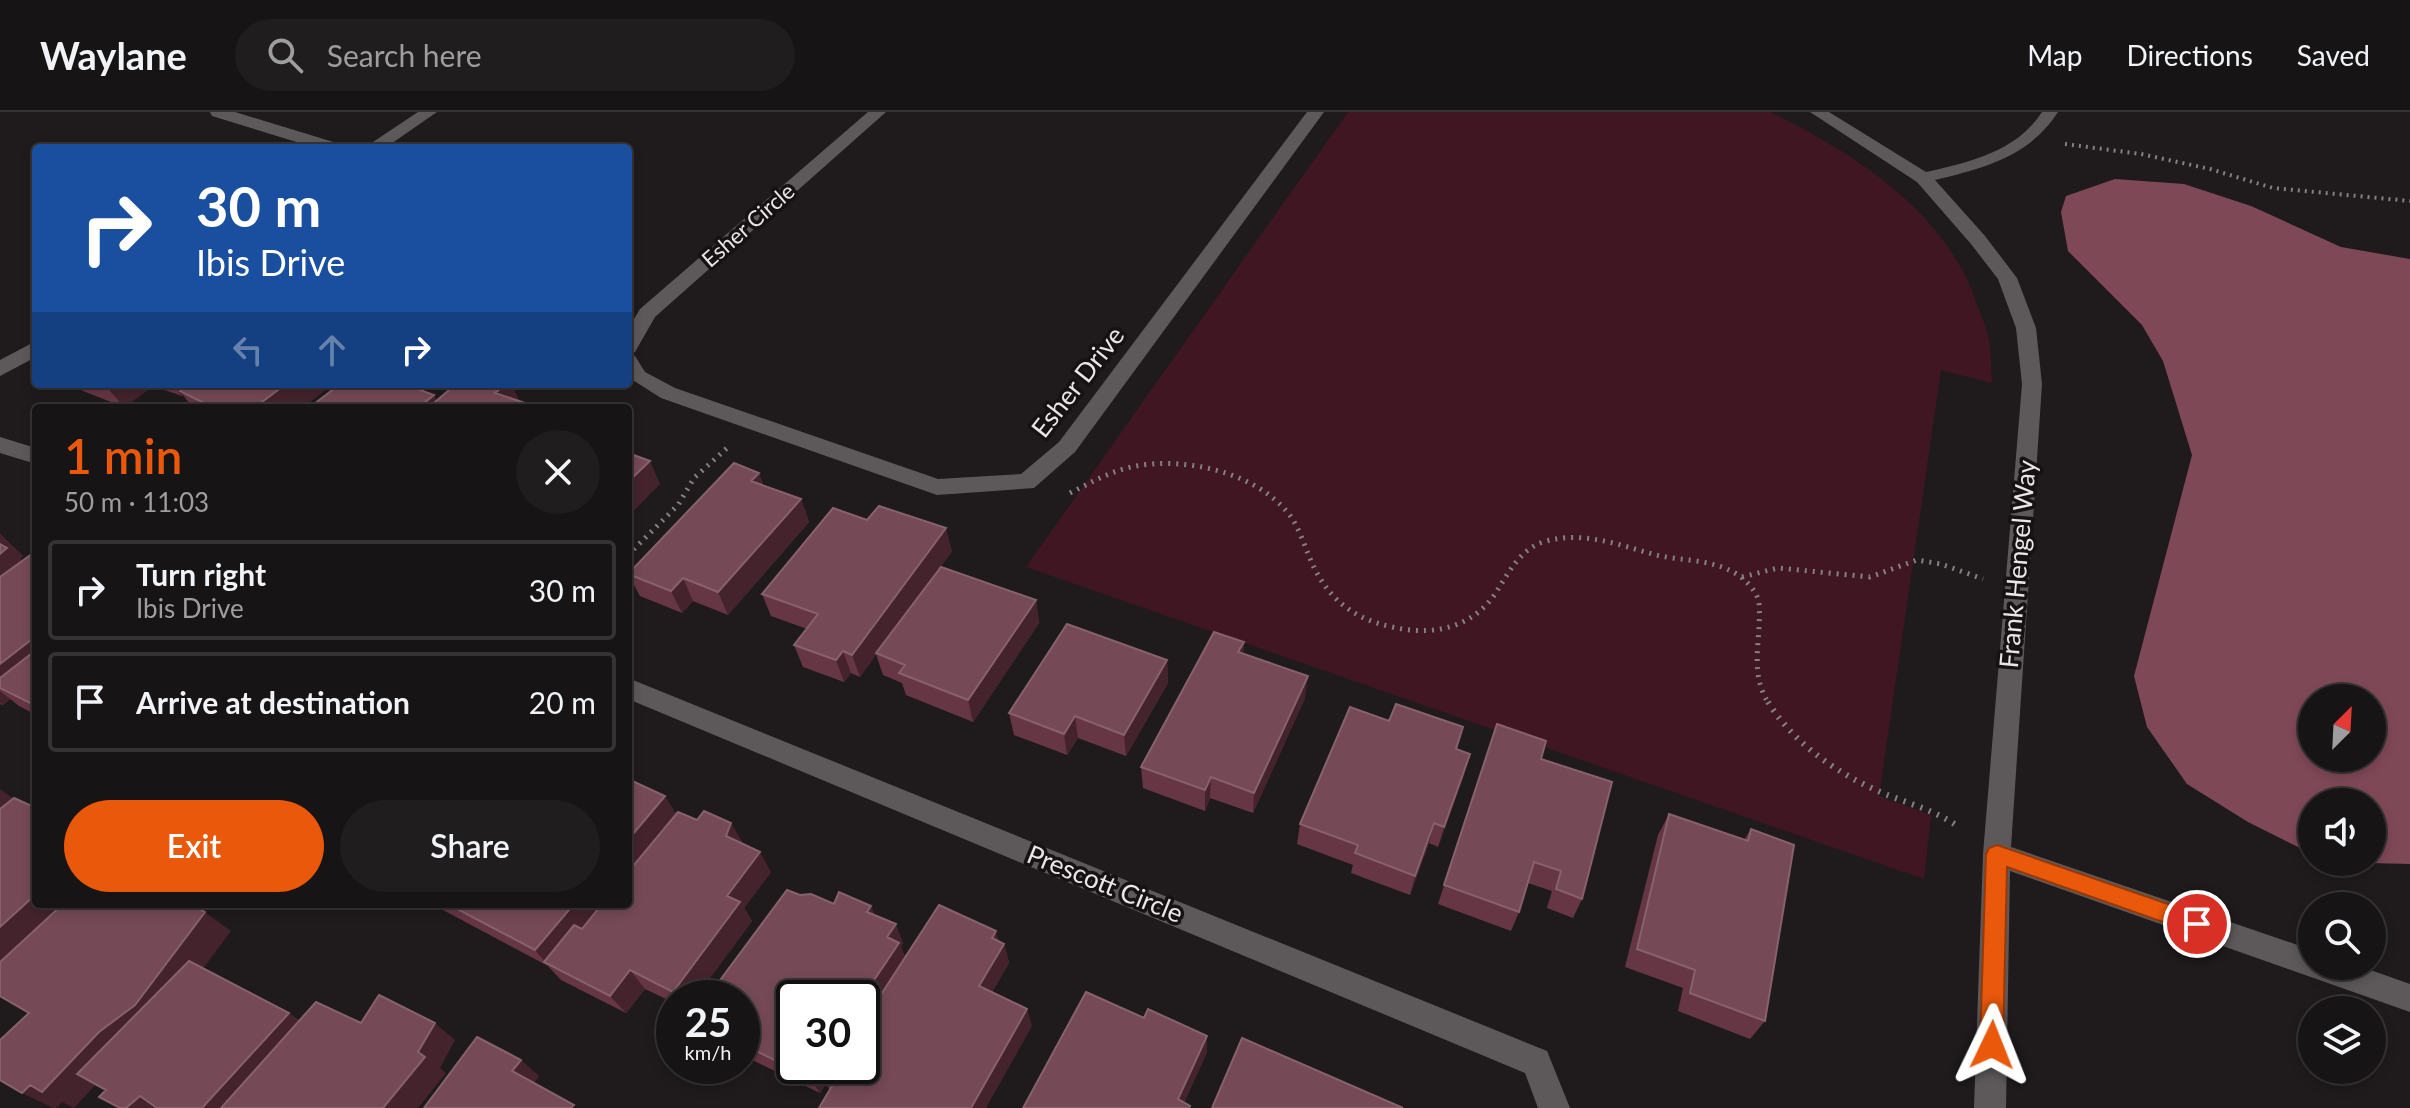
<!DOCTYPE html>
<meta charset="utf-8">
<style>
:root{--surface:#171415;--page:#201d1e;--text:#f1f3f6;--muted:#9e9ea0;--line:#363334;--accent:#ea580c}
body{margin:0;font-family:Lato,sans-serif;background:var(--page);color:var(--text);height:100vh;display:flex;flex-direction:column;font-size:30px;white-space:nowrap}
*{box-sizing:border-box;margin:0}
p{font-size:26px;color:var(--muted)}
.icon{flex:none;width:44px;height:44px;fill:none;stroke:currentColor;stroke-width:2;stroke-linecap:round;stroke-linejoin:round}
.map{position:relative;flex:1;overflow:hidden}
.panel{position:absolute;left:32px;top:292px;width:600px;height:504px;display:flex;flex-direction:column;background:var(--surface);border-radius:8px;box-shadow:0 4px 12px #0003,0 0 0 2px var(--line)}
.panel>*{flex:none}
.hud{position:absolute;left:32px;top:32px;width:600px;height:244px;border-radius:8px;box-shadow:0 4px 12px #0003,0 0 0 2px var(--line);background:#1a4fa0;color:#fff;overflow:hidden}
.needle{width:52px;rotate:24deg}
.fabs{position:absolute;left:2298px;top:572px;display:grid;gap:16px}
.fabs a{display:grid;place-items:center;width:88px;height:88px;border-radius:50%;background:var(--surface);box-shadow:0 4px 12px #0003,0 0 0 2px var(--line);font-size:40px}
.speed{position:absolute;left:656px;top:868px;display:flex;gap:16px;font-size:40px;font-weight:700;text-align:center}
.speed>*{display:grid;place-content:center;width:104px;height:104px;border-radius:50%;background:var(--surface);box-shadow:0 4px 12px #0003,0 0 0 2px var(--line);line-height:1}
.speed small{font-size:20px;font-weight:400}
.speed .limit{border:4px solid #111;border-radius:12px;background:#fff;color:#111}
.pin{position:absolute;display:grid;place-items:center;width:68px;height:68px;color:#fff;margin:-34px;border:4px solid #fff;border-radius:50%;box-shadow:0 2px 8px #0007}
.me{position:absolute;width:88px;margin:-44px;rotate:2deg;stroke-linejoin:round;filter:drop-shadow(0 0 6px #0008)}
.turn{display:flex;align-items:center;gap:28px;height:168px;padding:0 32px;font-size:36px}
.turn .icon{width:104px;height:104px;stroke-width:2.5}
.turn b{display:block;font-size:56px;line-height:68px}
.lanes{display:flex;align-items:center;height:76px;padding:0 32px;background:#0003;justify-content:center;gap:40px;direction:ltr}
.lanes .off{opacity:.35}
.round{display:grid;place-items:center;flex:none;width:84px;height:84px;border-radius:42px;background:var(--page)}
.headline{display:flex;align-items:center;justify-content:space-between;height:136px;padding:0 32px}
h1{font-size:48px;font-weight:600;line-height:60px;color:var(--accent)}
.cta{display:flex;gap:16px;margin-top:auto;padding:16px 32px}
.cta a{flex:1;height:92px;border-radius:48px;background:var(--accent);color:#fff;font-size:32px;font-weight:600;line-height:92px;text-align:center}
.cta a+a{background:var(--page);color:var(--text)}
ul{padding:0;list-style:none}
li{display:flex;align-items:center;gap:24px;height:100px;margin:0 16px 12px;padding:0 16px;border:4px solid var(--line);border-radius:8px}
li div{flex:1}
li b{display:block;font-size:30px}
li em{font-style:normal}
header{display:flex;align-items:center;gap:48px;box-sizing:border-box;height:112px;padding:0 40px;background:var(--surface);border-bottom:2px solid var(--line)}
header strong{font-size:38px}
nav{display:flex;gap:44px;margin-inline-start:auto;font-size:28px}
.search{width:560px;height:72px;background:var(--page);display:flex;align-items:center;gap:20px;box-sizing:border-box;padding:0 28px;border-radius:44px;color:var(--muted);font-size:30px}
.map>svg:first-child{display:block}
</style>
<header>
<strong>Waylane</strong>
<div class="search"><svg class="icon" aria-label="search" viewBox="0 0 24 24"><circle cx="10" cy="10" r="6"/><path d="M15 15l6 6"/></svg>Search here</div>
<nav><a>Map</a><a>Directions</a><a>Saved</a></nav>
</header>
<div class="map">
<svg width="2410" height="996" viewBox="0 0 2410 996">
<rect width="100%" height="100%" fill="#1f1b1c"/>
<path fill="#401622" d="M 1348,0 L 1770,0 C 1855,42 1945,98 1977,192 C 1981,204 1987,216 1989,228 C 1991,242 1991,257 1992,271 L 1941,258 L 1879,684 L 1931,703 L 1924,767 L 1026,455 Z"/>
<path fill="#7f4856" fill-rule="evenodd" d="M 2115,67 L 2184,72 L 2251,94 L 2341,135 L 2410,147 L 2410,752 L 2328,750 L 2372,750 L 2372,690 L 2312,690 L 2312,742 L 2248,710 L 2187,672 L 2147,615 L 2134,564 L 2192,343 L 2163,249 L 2142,213 L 2068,139 L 2061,100 L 2066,84 ZM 2312,586 L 2372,586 L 2372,646 L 2312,646 Z"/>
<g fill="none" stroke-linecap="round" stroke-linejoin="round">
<path stroke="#848182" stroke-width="4" stroke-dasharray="2 5" stroke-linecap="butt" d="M 2065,32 L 2141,42 L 2210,57 L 2273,76 L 2410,89"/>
<path stroke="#848182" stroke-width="5" stroke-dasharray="2 6" stroke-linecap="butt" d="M 1070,381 C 1090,371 1109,360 1131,355 C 1182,344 1254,359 1288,401 C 1298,413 1303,430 1309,444 C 1325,484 1350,506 1392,515 C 1431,524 1471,517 1495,482 C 1508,462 1519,438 1543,430 C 1582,418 1619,433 1656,443 C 1681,449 1710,447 1733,460 C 1743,465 1758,479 1759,492 C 1762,527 1748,559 1769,592
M 628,443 L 678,393 L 694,366 L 727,336
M 1742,465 L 1778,456 L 1870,465 L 1917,448 L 1941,452 L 1983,467"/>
<path stroke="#848182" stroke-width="6" stroke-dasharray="2 7" stroke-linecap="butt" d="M 1768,590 C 1794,632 1839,663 1885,682 C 1910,692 1936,699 1959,715"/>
<path fill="#5d595a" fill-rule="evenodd" d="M 210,0 L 235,0 L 340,32 L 343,36 L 316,36 L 212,4 Z
M 418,0 L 437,0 L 385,36 L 364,36 Z
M 868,0 L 886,0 L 655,205 L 635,240 L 628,242 L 628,217 L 640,197 Z
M 1307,0 L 1324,0 L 1075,340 L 1034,376 L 937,383 L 661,286 L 628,265 L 628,242 L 635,244 L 645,260 L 675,276 L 938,367 L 1021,362 L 1059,330 Z
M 1810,0 L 1829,0 L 1926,60 C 1969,50 2016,40 2042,0 L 2058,0 C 2029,45 1984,56 1935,68 L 1985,124 L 2017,166 L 2036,216 L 2042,272 L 2011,735 L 2312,838 L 2312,854 L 2359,854 L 2410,872 L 2410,900 L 2010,759 L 2006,996 L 1974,996 L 1983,742 L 2022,272 L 2016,216 L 1998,167 L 1971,132 L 1917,70 Z
M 36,229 L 36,245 L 0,264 L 0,248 Z
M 0,325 L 36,336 L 36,352 L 0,341 Z
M 628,566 L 1547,939 L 1570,996 L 1538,996 L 1525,961 L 628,587 Z"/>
</g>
<path fill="#673644" d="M 76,272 L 333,272 L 302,296 L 193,296 L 183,283 L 182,284 L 153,274 L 124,295 L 83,279 Z
M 764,373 L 801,387 L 809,410 L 728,503 L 693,489 L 682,501 L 640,484 L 628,462 Z
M 0,422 L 23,444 L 20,447 L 22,449 L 36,439 L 36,603 L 19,594 L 10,587 L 3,593 L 0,592 Z
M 952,439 L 911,495 L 1036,488 L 1039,511 L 973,610 L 906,583 L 902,571 L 883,563 L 876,542 L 860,565 L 851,561 L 844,570 L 803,555 L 794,533 L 807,517 L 771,504 L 762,482 Z
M 1244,530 L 1243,542 L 1305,586 L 1253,701 L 1210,686 L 1205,699 L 1143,676 L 1141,655 Z
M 1167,548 L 1168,571 L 1126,644 L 1078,626 L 1067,643 L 1014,623 L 1009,601 Z
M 1497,612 L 1541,647 L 1582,787 L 1573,806 L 1547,796 L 1552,779 L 1528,771 L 1519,800 L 1511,819 L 1438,792 Z
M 1457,637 L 1470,642 L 1464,663 L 1438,735 L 1429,731 L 1410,783 L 1351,761 L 1353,753 L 1297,732 L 1300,712 Z
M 676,701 L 743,732 L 771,760 L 744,796 L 752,809 L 695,886 L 674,886 L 674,891 L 645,877 L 626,901 L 561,868 L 548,854 L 443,798 L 436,792 L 628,792 Z
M 1669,702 L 1744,728 L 1751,717 L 1765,909 L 1750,927 L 1678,899 L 1683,876 L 1625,855 L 1658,723 Z
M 800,783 L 875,803 L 903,831 L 901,835 L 905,845 L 999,829 L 1004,832 L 1009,851 L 992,880 L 1032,914 L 830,978 L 826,972 L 820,981 L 742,943 L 742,886 L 718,886 L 712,879 Z"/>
<path fill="#44232d" d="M 104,272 L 152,272 L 153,274 L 124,295 Z
M 172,272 L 199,272 L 180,279 L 183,283 L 182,284 Z
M 286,272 L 333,272 L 302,296 L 254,296 Z
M 506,272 L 511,272 L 522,293 L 495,281 Z
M 434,283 L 442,296 L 418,296 Z
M 650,349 L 660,372 L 628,405 L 628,370 Z
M 759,361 L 768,384 L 751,369 Z
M 801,387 L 809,410 L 728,503 L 718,480 Z
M 946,416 L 952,439 L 860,565 L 852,543 Z
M 0,422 L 23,444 L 20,447 L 32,458 L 0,489 Z
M 683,466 L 693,489 L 682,501 L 671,479 Z
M 1036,488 L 1039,511 L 973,610 L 968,588 Z
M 36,524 L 36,566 L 0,576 L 0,552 Z
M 1244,530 L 1243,552 L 1238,540 Z
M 843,539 L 851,561 L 844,570 L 836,548 Z
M 1167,548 L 1168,571 L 1126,644 L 1124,623 Z
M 1308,564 L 1305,586 L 1253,701 L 1254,681 Z
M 0,579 L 10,587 L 3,593 L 0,591 Z
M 1075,604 L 1078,626 L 1067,643 L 1064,622 Z
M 1470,642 L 1464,663 L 1438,735 L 1444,715 Z
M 1211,665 L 1210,686 L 1205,699 L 1205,678 Z
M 0,677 L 28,698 L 0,732 Z
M 665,684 L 678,705 L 628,765 L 628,728 Z
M 731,711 L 743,731 L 726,724 Z
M 1434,711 L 1429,731 L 1410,783 L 1415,764 Z
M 760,740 L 771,760 L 744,796 L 752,809 L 695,886 L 677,886 L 673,880 L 727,784 Z
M 36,782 L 36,792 L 75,792 L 0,863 L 0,815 Z
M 574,792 L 606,792 L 547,852 L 535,838 Z
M 871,794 L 879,813 L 867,800 Z
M 205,800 L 231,819 L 163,910 L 129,937 L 74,996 L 62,990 L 56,996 L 53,996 L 22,981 Z
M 896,812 L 903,831 L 901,835 L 907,849 L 862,918 L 862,886 L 887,825 Z
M 996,819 L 1001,838 L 1004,832 L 1009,851 L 985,892 L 979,874 L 992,826 Z
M 630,858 L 645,877 L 626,901 L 610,884 Z
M 1027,897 L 1032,914 L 986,996 L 971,996 Z
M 289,901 L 314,918 L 244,996 L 202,996 Z
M 435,911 L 455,928 L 440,956 L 446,961 L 418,996 L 383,996 L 418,940 Z
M 1207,924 L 1207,941 L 1182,996 L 1178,987 Z
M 521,948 L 539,964 L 531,975 L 512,959 Z
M 817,954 L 838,954 L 825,970 L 826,972 L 820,981 L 809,965 Z
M 140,984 L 162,996 L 126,996 Z"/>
<path fill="#754956" stroke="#87626c" stroke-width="2" d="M 190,272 L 286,272 L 254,296 L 214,296 L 180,279 Z
M 340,272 L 404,272 L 434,283 L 418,296 L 309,296 Z
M 456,272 L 506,272 L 495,281 L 540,296 L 428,296 Z
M 628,341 L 650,349 L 628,370 Z
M 734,351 L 759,361 L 751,369 L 801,387 L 718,480 L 683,466 L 671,479 L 628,462 Z
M 879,394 L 946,416 L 852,543 L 843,539 L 836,548 L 794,533 L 818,502 L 762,482 L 833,396 L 867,408 Z
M 0,432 L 7,436 L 0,442 Z
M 36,439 L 36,524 L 0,552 L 0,465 Z
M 941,455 L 1036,488 L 968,588 L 899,561 L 905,553 L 876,541 Z
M 1067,512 L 1167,548 L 1124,623 L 1075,604 L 1064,622 L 1009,601 Z
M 1214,520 L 1244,530 L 1238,540 L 1308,564 L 1254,681 L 1211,665 L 1205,678 L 1141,655 Z
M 36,538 L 36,594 L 0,576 L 0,566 Z
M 1396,592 L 1463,615 L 1456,637 L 1470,642 L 1444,715 L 1434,711 L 1415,764 L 1355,741 L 1358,733 L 1300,712 L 1350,595 L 1389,609 Z
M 1497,612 L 1546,629 L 1541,647 L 1612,670 L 1582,787 L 1556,777 L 1561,759 L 1534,750 L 1519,800 L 1444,773 Z
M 628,667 L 665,684 L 628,728 Z
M 14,686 L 36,696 L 36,711 L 33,713 L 36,715 L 36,782 L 0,815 L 0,697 Z
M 704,699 L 731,711 L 726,724 L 760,740 L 727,784 L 740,790 L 673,880 L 630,858 L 610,884 L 544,850 L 574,813 L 582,817 L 602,792 L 628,792 L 628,760 L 678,700 L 697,708 Z
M 1669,702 L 1748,729 L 1751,717 L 1794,733 L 1765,909 L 1690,881 L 1695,858 L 1637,837 Z
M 787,778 L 800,783 L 811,782 L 834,792 L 839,780 L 871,794 L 867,800 L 896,812 L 887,825 L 899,831 L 862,886 L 794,886 L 794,954 L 817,954 L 809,965 L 742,932 L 742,900 L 746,895 L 742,893 L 742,886 L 727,886 L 712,879 Z
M 63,792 L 190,792 L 205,800 L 135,893 L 99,920 L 42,980 L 30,973 L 22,981 L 0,968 L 0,928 L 29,901 L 0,884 L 0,850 Z
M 448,792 L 574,792 L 535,838 Z
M 939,793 L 996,819 L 992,826 L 1004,832 L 979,874 L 1027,897 L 971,996 L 819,996 L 832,974 L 825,970 L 835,954 L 862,954 L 862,912 Z
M 189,849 L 289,901 L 202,996 L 157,996 L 140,984 L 126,996 L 120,996 L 99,985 L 106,978 L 77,962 Z
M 1086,880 L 1144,906 L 1148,897 L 1207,924 L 1178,987 L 1190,994 L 1189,996 L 1023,996 Z
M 379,883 L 435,911 L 418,940 L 425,945 L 383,996 L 221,996 L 316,890 L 361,911 Z
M 477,925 L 521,948 L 512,959 L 574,993 L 571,996 L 424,996 Z
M 1242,926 L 1403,996 L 1212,996 Z"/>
<path fill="#ea580c" stroke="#983908" stroke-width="2" d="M 1997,733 L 2197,802 L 2205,805 L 2208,812 L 2205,819 L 2197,822 L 2007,755 L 2003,933 L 2000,941 L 1992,944 L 1983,941 L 1980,933 L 1986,742 L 1989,736 Z"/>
<g text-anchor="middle" stroke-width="7" stroke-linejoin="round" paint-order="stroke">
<g font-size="22" fill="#e9e6e7" stroke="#161213">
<text transform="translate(748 113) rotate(-41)" y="8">Esher Circle</text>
</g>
<g font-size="26" fill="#e9e6e7" stroke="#161213">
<text transform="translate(1078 270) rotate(-52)" y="9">Esher Drive</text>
<text transform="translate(2018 452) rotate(-85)" y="9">Frank Hengel Way</text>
<text transform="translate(1105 772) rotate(22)" y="9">Prescott Circle</text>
</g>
</g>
</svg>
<div class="fabs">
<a><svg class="needle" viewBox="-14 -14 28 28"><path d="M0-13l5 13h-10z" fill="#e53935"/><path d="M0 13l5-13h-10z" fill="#9e9ea0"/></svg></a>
<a><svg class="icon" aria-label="sound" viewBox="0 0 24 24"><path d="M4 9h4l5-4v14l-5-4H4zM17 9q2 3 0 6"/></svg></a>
<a><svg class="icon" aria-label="search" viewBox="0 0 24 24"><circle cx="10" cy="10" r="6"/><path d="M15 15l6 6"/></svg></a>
<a><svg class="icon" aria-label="layers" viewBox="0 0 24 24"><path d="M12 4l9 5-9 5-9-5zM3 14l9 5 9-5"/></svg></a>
</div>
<div class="speed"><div>25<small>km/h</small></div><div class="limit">30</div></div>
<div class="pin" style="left:2197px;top:812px;background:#d93025"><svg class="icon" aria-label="arrive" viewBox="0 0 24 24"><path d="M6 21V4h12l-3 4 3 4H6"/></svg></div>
<svg class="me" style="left:1992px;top:933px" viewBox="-20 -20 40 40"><path d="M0-17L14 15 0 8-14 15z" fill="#ea580c" stroke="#fff" stroke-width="4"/></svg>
<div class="hud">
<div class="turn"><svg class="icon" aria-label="right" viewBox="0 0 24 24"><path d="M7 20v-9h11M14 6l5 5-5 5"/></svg><div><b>30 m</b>Ibis Drive</div></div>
<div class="lanes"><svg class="icon off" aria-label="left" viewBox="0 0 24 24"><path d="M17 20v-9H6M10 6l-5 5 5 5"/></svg><svg class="icon off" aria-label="ahead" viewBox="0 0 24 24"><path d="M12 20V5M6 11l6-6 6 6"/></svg><svg class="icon" aria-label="right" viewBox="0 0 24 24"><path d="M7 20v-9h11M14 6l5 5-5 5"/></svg></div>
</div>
<section class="panel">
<div class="headline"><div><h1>1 min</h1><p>50 m · 11:03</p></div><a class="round"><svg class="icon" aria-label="close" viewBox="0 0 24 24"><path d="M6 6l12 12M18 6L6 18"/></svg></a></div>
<ul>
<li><svg class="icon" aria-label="right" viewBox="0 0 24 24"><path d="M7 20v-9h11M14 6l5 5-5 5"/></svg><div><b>Turn right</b><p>Ibis Drive</p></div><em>30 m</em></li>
<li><svg class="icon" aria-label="arrive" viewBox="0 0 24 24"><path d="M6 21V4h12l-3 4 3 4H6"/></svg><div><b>Arrive at destination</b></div><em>20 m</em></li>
</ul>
<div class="cta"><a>Exit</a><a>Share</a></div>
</section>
</div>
